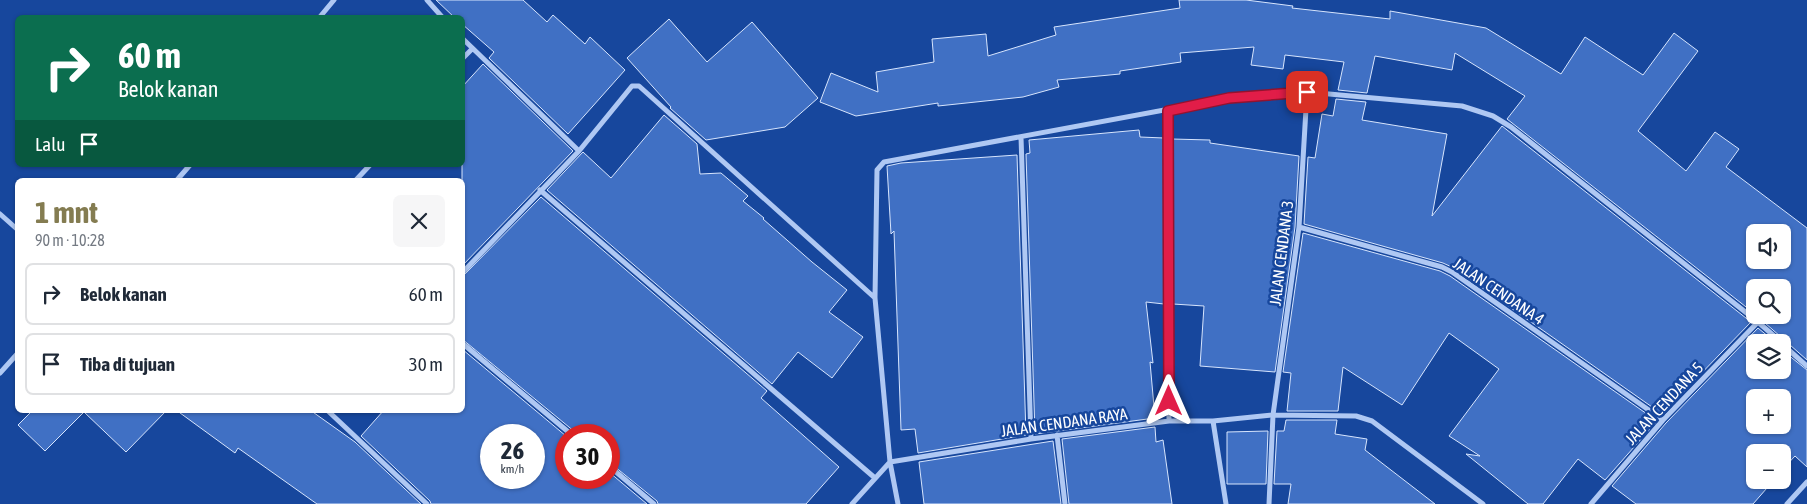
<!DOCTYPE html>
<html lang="id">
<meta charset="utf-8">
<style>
:root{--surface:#fff;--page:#f6f6f7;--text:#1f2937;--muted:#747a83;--line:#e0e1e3;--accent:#847c51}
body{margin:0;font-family:"Asap Condensed",sans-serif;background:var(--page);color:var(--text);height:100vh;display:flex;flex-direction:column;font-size:19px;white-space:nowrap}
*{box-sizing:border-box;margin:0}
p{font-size:16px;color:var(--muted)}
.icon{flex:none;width:28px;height:28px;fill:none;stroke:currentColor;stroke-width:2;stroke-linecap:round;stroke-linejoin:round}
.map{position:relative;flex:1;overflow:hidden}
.details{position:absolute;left:15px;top:178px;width:450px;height:235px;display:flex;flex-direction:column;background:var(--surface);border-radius:8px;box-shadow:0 1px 4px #0004}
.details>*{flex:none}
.top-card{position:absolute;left:15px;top:15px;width:450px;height:152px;border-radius:8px;box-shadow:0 1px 4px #0004;background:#0b6e4f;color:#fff;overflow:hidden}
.tools{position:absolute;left:1746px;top:224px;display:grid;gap:10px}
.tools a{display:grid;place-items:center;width:45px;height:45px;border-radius:8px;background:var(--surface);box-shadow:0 1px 4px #0004;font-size:25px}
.speed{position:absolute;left:480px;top:424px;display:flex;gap:10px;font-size:25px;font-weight:700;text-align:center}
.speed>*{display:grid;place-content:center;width:65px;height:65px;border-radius:50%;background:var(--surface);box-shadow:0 1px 4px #0004;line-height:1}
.speed small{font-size:12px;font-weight:400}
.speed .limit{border:8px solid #d22;background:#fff;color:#111}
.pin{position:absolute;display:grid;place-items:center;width:42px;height:42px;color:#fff;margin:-21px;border-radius:10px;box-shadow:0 2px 8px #0006}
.me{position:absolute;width:55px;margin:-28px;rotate:0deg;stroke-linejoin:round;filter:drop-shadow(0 0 4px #0008)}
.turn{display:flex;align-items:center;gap:18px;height:105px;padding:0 20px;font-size:22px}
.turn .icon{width:65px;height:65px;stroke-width:2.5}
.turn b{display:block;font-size:35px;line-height:42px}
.then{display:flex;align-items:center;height:48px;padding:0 20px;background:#0003;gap:10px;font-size:19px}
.round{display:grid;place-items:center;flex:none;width:52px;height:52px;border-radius:8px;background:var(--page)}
.head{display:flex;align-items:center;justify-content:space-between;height:85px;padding:0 20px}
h1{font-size:30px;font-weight:700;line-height:38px;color:var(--accent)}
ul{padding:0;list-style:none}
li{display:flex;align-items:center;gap:15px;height:62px;margin:0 10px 8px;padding:0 10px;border:2px solid var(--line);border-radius:8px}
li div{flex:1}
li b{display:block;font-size:19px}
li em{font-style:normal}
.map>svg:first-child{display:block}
</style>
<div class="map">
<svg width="1807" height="504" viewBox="0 0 1807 504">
<rect width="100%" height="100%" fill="#17479d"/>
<path fill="#4070c4" stroke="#d7e5fd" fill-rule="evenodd" d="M 436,0 L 523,0 L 547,22 L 553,15 L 585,44 L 590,37 L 625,70 L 568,134 L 489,58 L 494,52 L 462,24 L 462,18 L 455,18 Z
M 1179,0 L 1246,0 L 1293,6 L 1292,8 L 1390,19 L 1390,11 L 1486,28 L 1561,74 L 1585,37 L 1643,75 L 1674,33 L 1698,51 L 1638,131 L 1686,171 L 1715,132 L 1739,149 L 1726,167 L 1807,228 L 1807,360 L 1756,315 L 1782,315 L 1782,288 L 1755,288 L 1755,314 L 1507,119 L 1525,96 L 1455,53 L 1452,70 L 1375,56 L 1367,93 L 1338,90 L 1344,62 L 1285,55 L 1283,69 L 1251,65 L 1254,47 L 1180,53 L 1181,62 L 1120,71 L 1120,74 L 1057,80 L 1059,87 L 1023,97 L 938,106 L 938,103 L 856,116 L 820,102 L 831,73 L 878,92 L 876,72 L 934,62 L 932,39 L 986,34 L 988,56 L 1056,35 L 1054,27 L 1180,8 ZM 1755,232 L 1782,232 L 1782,260 L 1755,260 Z
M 669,19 L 707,62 L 752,22 L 818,98 L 785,127 L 706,140 L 670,108 L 671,107 L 627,58 Z
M 483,64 L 573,151 L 462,266 L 462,87 Z
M 1336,99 L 1366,102 L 1362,120 L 1447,134 L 1432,216 L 1502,126 L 1751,322 L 1662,414 L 1454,268 L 1443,263 L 1304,224 L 1308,157 L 1315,158 L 1322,114 L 1333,116 Z
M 664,115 L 697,144 L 700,174 L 721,173 L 748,196 L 743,201 L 764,218 L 763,219 L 812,262 L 847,290 L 829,312 L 863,337 L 832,378 L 798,352 L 772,384 L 547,190 L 583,152 L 611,178 Z
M 1139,130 L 1140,137 L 1164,138 L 1164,304 L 1146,302 L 1153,363 L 1150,362 L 1155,418 L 1035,434 L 1026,154 L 1030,153 L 1029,140 Z
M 1172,139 L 1210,140 L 1210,143 L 1299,156 L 1295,227 L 1275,372 L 1200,366 L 1204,306 L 1173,304 Z
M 1017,155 L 1026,435 L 918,453 L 915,429 L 901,430 L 894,231 L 891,234 L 887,166 L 901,163 Z
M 541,197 L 767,391 L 761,398 L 839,467 L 806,504 L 658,504 L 657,501 L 609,462 L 609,435 L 576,435 L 575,432 L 462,339 L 462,277 Z
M 1303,233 L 1440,271 L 1450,276 L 1657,421 L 1605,480 L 1578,459 L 1543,504 L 1528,504 L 1466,454 L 1480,456 L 1449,436 L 1499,369 L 1449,333 L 1402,405 L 1343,367 L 1338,411 L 1287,411 L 1291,373 L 1283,372 Z
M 1758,328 L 1775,342 L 1755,342 L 1755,370 L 1782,370 L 1782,350 L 1807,370 L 1807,467 L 1795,456 L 1782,470 L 1782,452 L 1755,452 L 1755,480 L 1774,480 L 1753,504 L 1636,504 L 1612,486 L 1666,423 ZM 1755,398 L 1782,398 L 1782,425 L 1755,425 Z
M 462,349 L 566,436 L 566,478 L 609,478 L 609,472 L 647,504 L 431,504 L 430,501 L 361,436 L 384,410 L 462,410 ZM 491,435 L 534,435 L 534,478 L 491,478 Z
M 33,410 L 167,410 L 126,452 L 84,412 L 45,451 L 18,425 Z
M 176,410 L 310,410 L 355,442 L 421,504 L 317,504 L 238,448 L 235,453 Z
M 1286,420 L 1337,420 L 1335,434 L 1367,439 L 1365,450 L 1435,504 L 1288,504 L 1291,484 L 1274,484 L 1277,431 L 1284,431 Z
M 1155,427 L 1156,442 L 1163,440 L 1172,504 L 1069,504 L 1062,439 Z
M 1268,431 L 1266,484 L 1227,484 L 1227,432 Z
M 1053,441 L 1061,504 L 924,504 L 919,462 Z"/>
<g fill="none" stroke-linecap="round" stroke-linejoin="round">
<path stroke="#afc8f3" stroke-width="5" d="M 427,0 L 443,18
M 319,18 L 334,0
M 462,38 L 579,151
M 462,59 L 472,49
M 1168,111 L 1169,421
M 1021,137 L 1031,439
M 177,180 L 190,165
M 356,180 L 370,165
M 540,190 L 875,478
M 0,214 L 18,230
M 1299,227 L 1442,267 L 1452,272 L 1663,420
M 462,273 L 579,151 L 632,86 L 639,86 L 875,298
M 462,343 L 572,435
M 1782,344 L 1807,366
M 0,373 L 18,353
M 327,410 L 427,504
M 1213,421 L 1226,504
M 1057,435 L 1065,504
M 609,466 L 654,504
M 852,504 L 890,462 L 1031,439 L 1169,421 L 1213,421 L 1273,415 L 1356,416 L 1372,421 L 1483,504
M 898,504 L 890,462 L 875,298 L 877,170 L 884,162 L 1229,98 L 1307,92 L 1462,106 L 1493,116 L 1511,127 L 1758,322 L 1781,342
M 1269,504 L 1273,415 L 1299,227 L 1307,92
M 1591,504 L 1663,420 L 1758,322
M 1787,504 L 1807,482"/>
</g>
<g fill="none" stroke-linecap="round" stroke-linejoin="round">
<g stroke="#92132f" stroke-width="12">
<path id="route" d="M 1169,401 L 1168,111 L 1229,98 L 1307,92"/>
</g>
<use href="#route" stroke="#e11d48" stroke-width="9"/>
</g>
<g text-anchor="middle" stroke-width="5" stroke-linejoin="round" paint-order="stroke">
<g font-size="16" fill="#fff" stroke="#17479d">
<text transform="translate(1281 253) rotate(-83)" y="6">JALAN CENDANA 3</text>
<text transform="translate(1499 291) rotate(34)" y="6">JALAN CENDANA 4</text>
<text transform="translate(1664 403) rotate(-47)" y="6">JALAN CENDANA 5</text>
<text transform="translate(1064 422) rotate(-8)" y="6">JALAN CENDANA RAYA</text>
</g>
</g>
</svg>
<div class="tools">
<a><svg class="icon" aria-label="sound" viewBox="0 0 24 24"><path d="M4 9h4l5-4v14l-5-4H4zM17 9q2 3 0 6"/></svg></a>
<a><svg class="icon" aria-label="search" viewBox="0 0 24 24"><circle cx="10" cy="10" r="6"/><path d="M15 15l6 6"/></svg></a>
<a><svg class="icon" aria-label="layers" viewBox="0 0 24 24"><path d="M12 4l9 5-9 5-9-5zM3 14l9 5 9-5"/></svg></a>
<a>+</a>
<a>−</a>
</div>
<div class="speed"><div>26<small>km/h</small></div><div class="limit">30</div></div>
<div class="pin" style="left:1307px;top:92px;background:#d93025"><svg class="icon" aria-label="arrive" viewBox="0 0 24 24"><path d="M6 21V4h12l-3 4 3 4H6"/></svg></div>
<svg class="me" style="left:1169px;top:401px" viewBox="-20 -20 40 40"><path d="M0-17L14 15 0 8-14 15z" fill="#e11d48" stroke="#fff" stroke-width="4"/></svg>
<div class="top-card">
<div class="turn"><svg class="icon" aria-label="right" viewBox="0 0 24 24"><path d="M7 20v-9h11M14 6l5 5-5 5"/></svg><div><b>60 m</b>Belok kanan</div></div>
<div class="then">Lalu<svg class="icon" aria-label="arrive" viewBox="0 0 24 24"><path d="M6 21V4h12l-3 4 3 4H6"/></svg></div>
</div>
<section class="details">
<div class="head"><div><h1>1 mnt</h1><p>90 m · 10:28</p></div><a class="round"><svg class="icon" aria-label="close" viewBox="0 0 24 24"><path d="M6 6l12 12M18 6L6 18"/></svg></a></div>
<ul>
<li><svg class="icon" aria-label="right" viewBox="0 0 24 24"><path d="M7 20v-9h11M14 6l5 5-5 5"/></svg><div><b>Belok kanan</b></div><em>60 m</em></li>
<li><svg class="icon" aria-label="arrive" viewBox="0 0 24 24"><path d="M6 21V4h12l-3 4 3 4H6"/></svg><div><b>Tiba di tujuan</b></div><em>30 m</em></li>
</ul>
</section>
</div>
